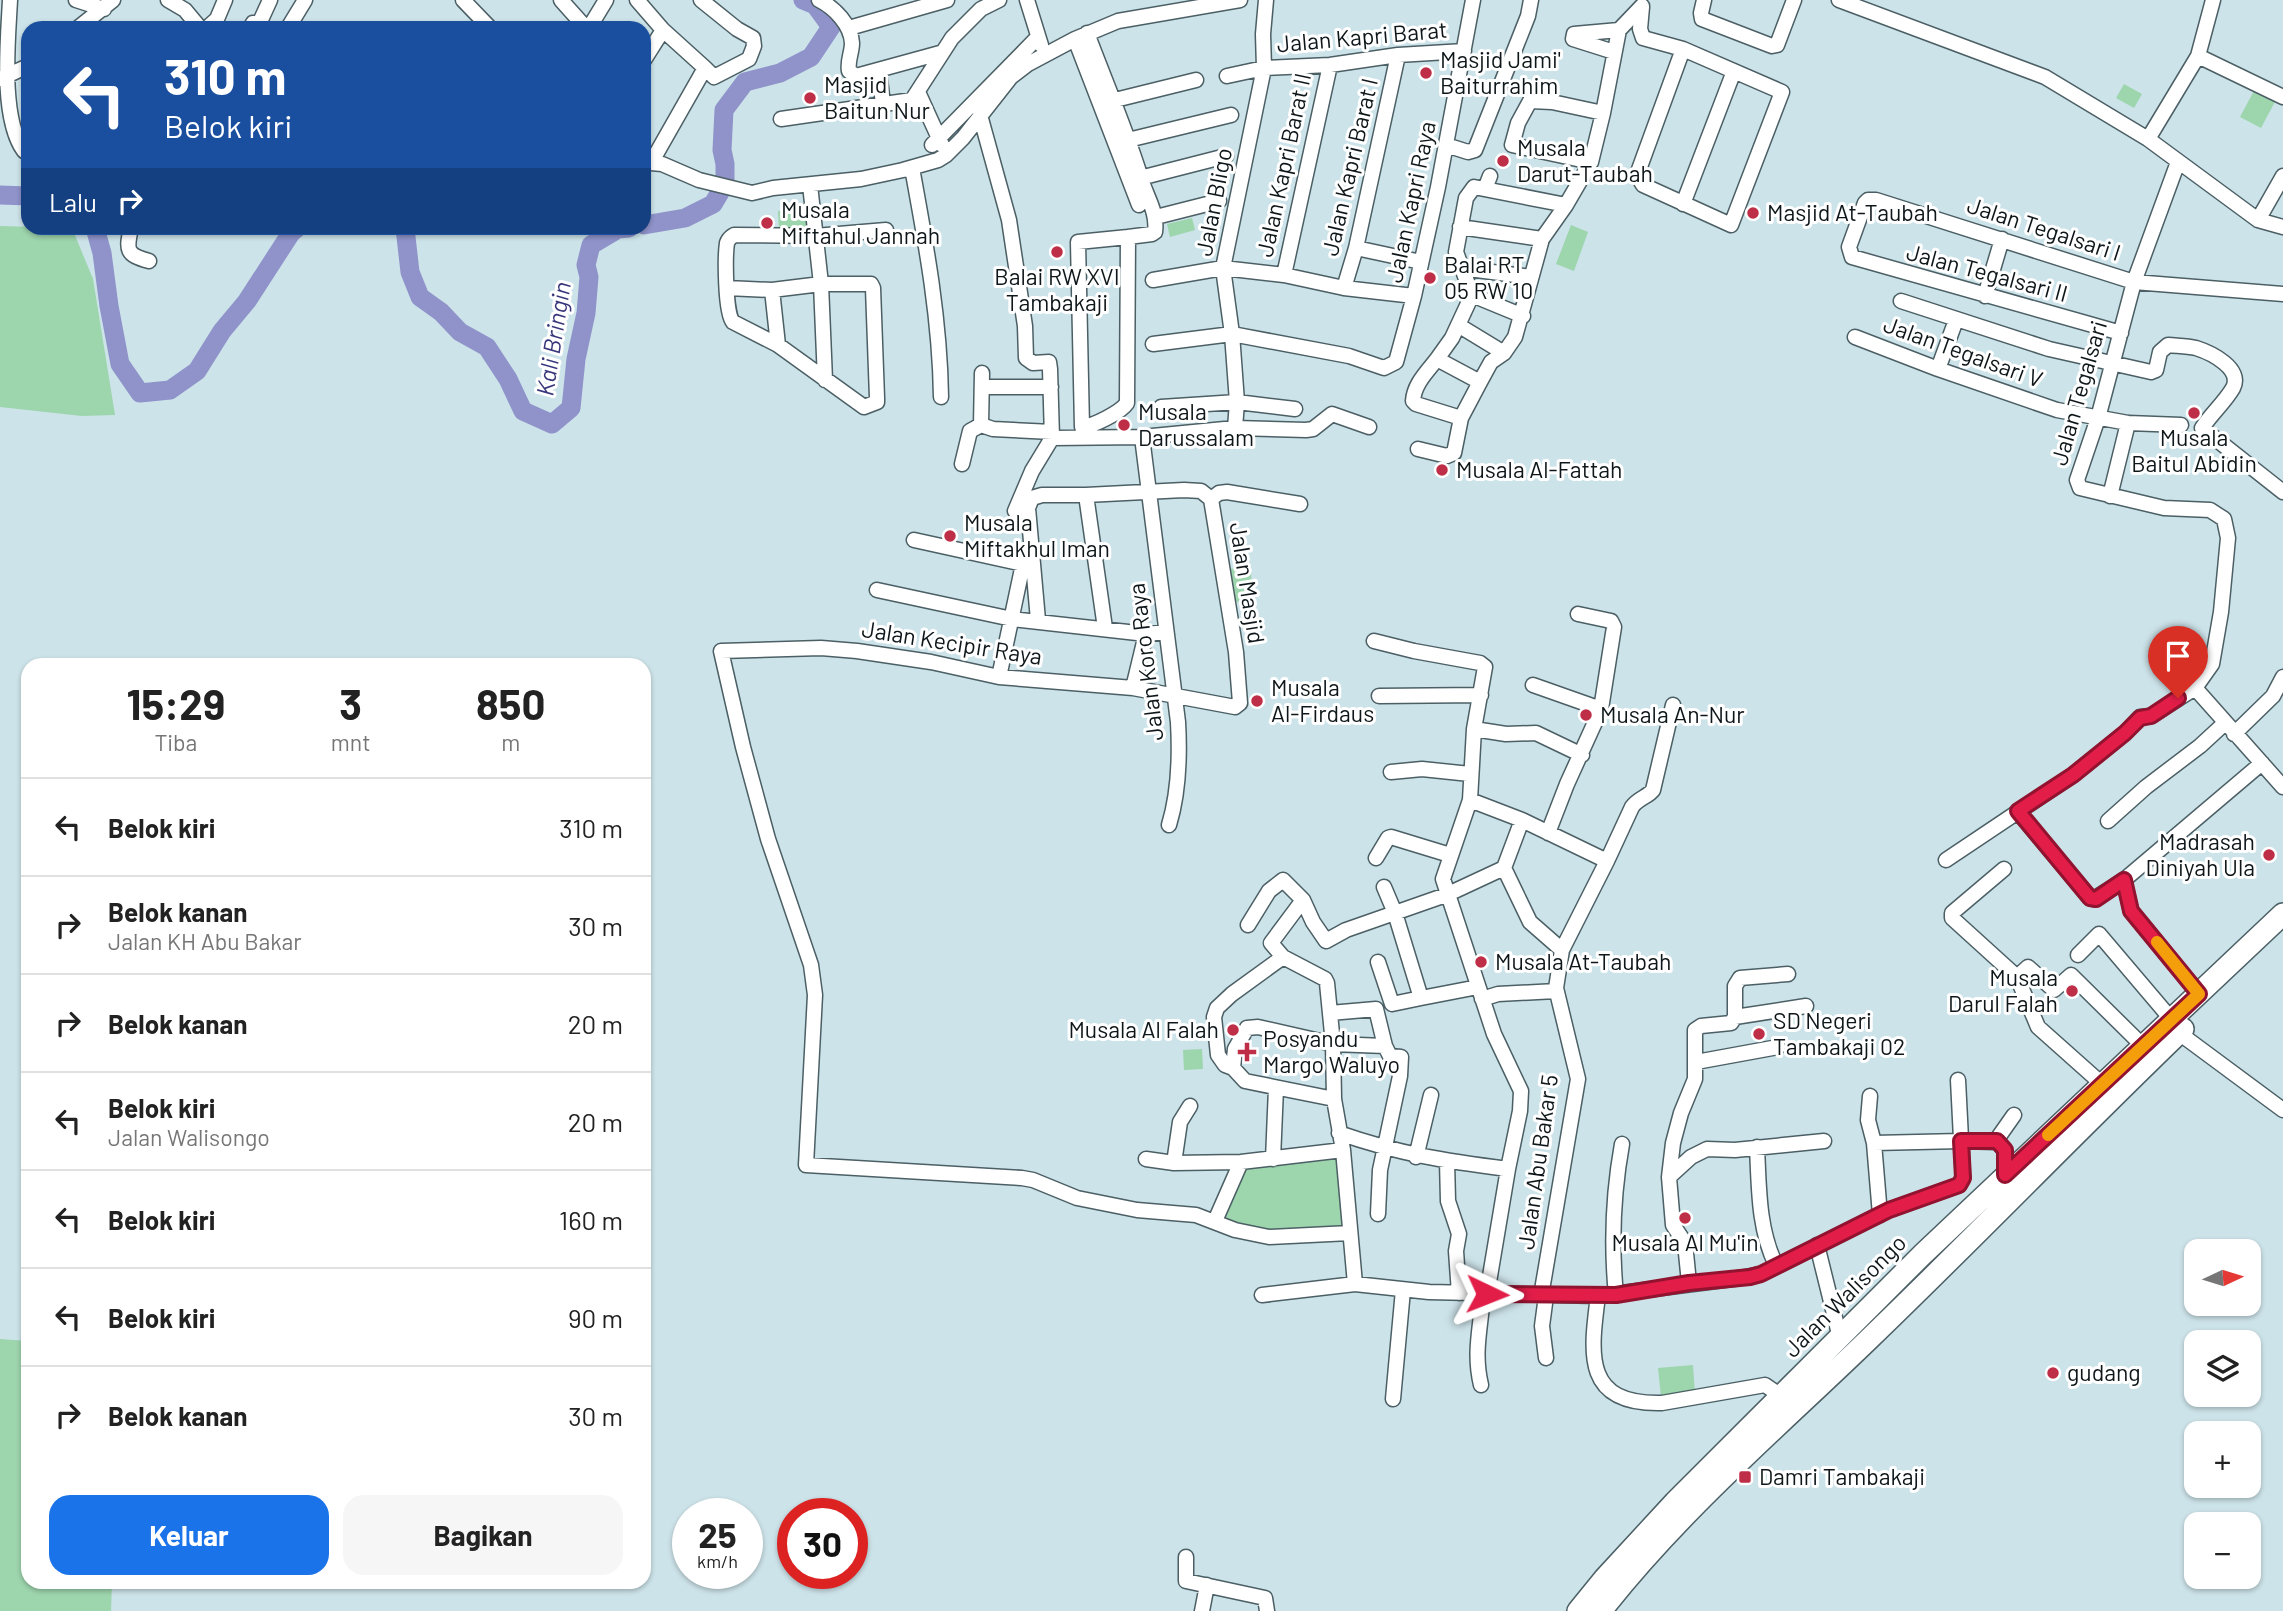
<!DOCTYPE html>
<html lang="id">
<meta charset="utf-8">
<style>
:root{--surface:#fff;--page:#f6f6f6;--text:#222;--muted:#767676;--line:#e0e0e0;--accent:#1a73e8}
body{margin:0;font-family:Barlow,sans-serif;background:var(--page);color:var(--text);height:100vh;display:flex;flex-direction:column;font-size:26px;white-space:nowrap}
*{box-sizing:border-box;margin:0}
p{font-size:23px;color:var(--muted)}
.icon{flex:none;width:38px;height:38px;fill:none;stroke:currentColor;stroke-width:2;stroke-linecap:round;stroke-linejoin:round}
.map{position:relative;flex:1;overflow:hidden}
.sheet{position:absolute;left:21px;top:658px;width:630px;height:931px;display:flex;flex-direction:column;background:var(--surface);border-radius:21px;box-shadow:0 2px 5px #0004}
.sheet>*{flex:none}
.banner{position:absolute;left:21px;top:21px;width:630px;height:214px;border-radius:21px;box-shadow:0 2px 5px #0004;background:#1a4fa0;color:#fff;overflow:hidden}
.needle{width:46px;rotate:86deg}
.buttons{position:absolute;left:2184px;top:1239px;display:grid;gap:14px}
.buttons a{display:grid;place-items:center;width:77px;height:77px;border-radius:14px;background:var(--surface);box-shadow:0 2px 5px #0004;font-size:35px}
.speed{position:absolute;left:672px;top:1498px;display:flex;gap:14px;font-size:35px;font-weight:700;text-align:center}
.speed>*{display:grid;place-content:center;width:91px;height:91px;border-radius:50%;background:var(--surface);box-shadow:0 2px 5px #0004;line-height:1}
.speed small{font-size:18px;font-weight:400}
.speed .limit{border:10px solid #d22;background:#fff;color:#111}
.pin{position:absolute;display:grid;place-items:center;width:60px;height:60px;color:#fff;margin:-72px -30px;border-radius:50% 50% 50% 0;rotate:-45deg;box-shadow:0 0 7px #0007}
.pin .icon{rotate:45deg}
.me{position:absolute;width:77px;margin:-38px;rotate:92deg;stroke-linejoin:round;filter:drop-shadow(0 0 5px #0008)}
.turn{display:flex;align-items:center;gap:24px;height:147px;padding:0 28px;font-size:32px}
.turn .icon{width:91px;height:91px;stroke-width:2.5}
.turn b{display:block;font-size:49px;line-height:60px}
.then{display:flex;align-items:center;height:66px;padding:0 28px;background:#0003;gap:14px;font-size:26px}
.eta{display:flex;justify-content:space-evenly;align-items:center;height:119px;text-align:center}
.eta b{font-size:42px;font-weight:700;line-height:49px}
.cta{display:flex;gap:14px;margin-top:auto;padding:14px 28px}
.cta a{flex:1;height:80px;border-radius:21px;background:var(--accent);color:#fff;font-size:28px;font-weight:700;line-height:80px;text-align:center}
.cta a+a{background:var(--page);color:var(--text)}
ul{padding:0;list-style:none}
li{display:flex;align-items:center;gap:21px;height:98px;padding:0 28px;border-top:2px solid var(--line)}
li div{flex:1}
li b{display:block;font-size:26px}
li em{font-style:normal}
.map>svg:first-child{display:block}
</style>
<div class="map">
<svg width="2283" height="1611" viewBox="0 0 2283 1611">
<rect width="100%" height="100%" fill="#cce3e9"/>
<path fill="#9dd5ad" d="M 2124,84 L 2142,94 L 2134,108 L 2116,98 Z
M 2256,87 L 2277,98 L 2261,128 L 2240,117 Z
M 807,209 L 808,227 L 779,229 L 778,211 Z
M 1192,218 L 1195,230 L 1170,237 L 1167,224 Z
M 1571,225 L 1588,232 L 1574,271 L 1556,264 Z
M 0,226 L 72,228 L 93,279 L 115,415 L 82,416 L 0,407 Z
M 1251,567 L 1252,601 L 1230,602 L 1228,569 Z
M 1202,1049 L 1203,1069 L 1184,1070 L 1183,1050 Z
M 1339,1156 L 1347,1231 L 1269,1234 L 1218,1219 L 1245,1165 Z
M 0,1339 L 28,1341 L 28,1582 L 112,1582 L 111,1611 L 0,1611 Z
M 1693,1365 L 1695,1394 L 1661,1397 L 1658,1368 Z"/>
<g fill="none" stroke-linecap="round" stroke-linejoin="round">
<path stroke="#8f93ca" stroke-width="19" d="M 0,195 L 28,196
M 644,225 L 685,218 L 713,204 L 725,184 L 725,164 L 722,150 L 724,110 L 745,82 L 780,73 L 811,57 L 831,27 L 815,5 L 803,0
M 95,228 L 102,253 L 109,306 L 120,364 L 140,393 L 170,390 L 197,371 L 222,331 L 247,301 L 291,233 L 297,228
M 405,228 L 410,272 L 420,297 L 441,312 L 460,332 L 487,347 L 508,379 L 523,411 L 552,424 L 571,408 L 576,359 L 586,313 L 589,277 L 586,265 L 591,245 L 618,229 L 629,228"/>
<g stroke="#4b5f65" stroke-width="17">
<path id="minor" d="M 10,0 C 8,40 0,118 24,151 L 28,151
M 76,0 L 104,9
M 168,0 L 185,10 L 200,28
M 463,0 L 490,28
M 561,0 L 586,28
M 637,0 L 663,30 L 705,68
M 819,0 C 835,8 851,25 852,43 C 852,53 847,61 849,71 L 856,76 L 940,53
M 1027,0 L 1041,45
M 1704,0 L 1701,13 L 1702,19 L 1772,46 L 1777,45 L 1794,0
M 1839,0 L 2045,77 L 2148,139 L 2258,220 L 2283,227
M 1642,7 L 1640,29 L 1643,38 L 1683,49 L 1782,92 L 1731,225 L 1643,185 L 1637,175 L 1683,49
M 78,28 L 113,0
M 207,28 L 217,19 L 225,0
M 250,28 L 253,23 L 259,24 L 270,0
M 288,28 L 305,0
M 589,28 L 606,0
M 849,28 L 947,0
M 1087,33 C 1105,81 1125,127 1140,175 C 1145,195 1158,211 1155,232 L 1152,234 L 1128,237
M 1075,39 L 1139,205
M 1614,52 L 1573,39 L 1574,34 L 1619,30
M 2198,56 L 2283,97
M 644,60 L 663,30
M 879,71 L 883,104
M 1227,76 L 1264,68 L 1330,65 L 1398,55 L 1464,51
M 0,79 L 28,66
M 918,92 L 942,145
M 1115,100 L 1196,80
M 980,115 L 1009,220 L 1025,326 L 1026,358 L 1033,363 L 1049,362 L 1050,369 L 1052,438 L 1032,471 L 1015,511
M 781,119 L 912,100 L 952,38 L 981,9 L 999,0
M 2148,139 L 2198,56 L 2213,0
M 1128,140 L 1231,115
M 932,145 L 1038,37
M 1446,145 L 1468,152 L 1475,150 L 1528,16 L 1531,0
M 644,159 L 651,163 L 662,164 L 699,180 L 752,193 L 773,188 L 861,179 L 903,170 L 938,160 L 946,155 L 963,138 L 1011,77 L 1028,64 L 1075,39 L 1118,21 L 1240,0
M 1591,162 L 1512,145 L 1518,123 L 1530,101 L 1552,102 L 1603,113
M 651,163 L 705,68 L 714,77 L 749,59 L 754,46 L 753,38 L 737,29 L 701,0
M 912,168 C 926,244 940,319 941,397
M 1140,178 L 1226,156
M 810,185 L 821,284 L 825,380
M 1485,189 L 1490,176
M 1683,204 L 1734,71
M 1156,217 L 1219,201
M 2258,220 L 2283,176
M 1460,227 L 1542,239
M 131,228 C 126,250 126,255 149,261
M 1128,237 L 1127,403 C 1121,412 1094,426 1082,427 L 1078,242 Z
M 1356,248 L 1421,262
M 1461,268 L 1531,277
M 1284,275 L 1330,65
M 1153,280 L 1223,268 L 1284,275 L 1344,288 L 1414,296
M 727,288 L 772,290 L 821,284 L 871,284 L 873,288 L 877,398 L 877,402 L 864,407 L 778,345 L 733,322 C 725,313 725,256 727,243 C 729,238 730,238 734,235 L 815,236 L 886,230
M 1344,288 L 1356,248 L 1398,55
M 772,290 L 778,345
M 1472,295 L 1452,338 L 1437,359 L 1480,382
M 1985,296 L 2002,239
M 1901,301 L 2049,349 L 2151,372 L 2156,370 L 2160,352 L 2168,345 C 2177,346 2187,346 2196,348 C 2212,353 2243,369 2233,388 C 2225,402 2211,414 2202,428 L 2283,492
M 1523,316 L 1472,295 L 1456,252 L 1466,198 L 1474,187 L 1566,205
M 1458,325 L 1504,353
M 2121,333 L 1852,257 L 1849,247 L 1865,203 L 1868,200 L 1876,200 L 2134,282 L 2283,294
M 1855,337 L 1938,369 L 2057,410 L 2128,423 L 2181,425
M 1153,344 L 1232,334 L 1349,356 L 1384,368 L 1396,362 L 1414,296 L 1438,187 L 1473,0
M 1437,359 C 1427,372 1414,384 1413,401 L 1416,404 L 1461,418
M 1938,369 L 1956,320
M 982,373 L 981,425 L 993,429 L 1052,432
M 982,387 L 1051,387
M 1161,407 L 1237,402 L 1295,409
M 1235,428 L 1237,402 L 1232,334 L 1223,268 L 1264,68 L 1263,34 L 1266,0
M 1052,438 L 1142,437
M 1418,449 L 1447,456 L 1454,453 L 1461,418 L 1480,382 L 1491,362 L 1504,353 L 1515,337 L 1542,239 L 1566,205 L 1591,162 L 1603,113 L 1619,30 L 1642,6
M 962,464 L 970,431 L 981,425
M 1086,495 L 1105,628
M 2110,496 L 2128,423
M 1211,499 L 1236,652 L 1240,703 L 1235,707 L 1133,688 L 999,677 L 931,662 L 857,651 L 821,648 L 721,651 L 743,747 L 768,839 L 811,965 L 815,995 L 806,1165 L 1022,1178 L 1033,1180 L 1077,1198 L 1137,1210 L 1196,1215 L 1235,1230 L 1269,1237 L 1350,1233
M 914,540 L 1023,564
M 877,590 L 1012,619 L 1146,634 L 1166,632
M 1038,620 L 1028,508 L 1032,498 L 1042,495 L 1086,495 L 1184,490 L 1201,491 L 1211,499 L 1219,493 L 1227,492 L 1300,504
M 1374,641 L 1414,651 L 1480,663 L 1485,667 L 1474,729 L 1470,800 L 1443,879 L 1494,1034 L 1521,1091 L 1520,1111 L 1508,1169 L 1487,1294
M 999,677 L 1023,564 L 1032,549
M 1533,685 L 1601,709
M 1133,688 L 1146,634
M 2195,688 L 2283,787
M 1379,696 L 1481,695
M 1474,729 L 1506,734 L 1536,733 L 1582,755
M 2234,734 L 2273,696 L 2283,677
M 1391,772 L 1422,769 L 1470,774
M 1470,800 L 1522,820 L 1607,861 L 1562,950 L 1556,988 L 1578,1079 L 1541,1296
M 2018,812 L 2090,898 L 2094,899 L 2124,880 L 2262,763
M 2108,821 L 2146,787 L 2200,746 L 2225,723
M 1169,825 C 1179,792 1180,757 1178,722 L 1142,437 L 1235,428 L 1306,430 L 1313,429 L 1332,414 L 1369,427
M 1548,833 L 1567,784 L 1601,709 L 1614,627 L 1611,621 L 1578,614
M 1376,858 L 1388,838 L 1391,837 L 1450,855
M 1946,860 L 2073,775 L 2125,733 L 2140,717 L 2151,716 L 2195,688 L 2212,664 L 2221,612 L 2228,538 L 2224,519 L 2210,510 L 2164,508 L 2080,488 L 2077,480 L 2098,418 L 2134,282 L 2178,162
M 1607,861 L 1632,807 C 1638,798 1648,797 1653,790 L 1673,705
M 1504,868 L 1530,922 L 1562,950
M 2004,869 L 1952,913 L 1952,918 L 2017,977 L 2038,1027 L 2102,1084
M 2124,880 L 2131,911 L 2199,994
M 1384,887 L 1395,913 L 1421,998 L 1478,987
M 1248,925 L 1269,891 L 1283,880 L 1303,900 L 1313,922 L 1326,941 L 1346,930 L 1446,895 L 1504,868 L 1522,820
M 2078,955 L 2099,934 L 2172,1020
M 1283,957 L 1271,943 L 1303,900
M 1378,962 L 1392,1004 L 1421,998
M 2017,977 L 2028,967 L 2054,990 L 2071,975 L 2144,1047
M 1482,999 L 1498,994 L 1556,991
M 1330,1013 L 1376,1009 L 1385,1046
M 1735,1017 L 1735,986 L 1740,978 L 1788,974
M 2179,1033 L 2283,1110
M 1696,1062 L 1778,1047
M 1233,1068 L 1235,1049 L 1247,1028 L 1258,1027 L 1333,1044 L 1385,1046 L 1390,1056 L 1401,1057 L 1400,1076 L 1380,1170 L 1378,1214
M 1870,1096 L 1868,1120 L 1874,1143 L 1880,1215
M 1334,1099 L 1245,1081 L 1233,1068 L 1225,1065 L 1218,1055 L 1214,1017 L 1217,1008 L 1232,994 L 1283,957 L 1325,979 L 1327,983 L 1333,1044 L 1334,1099 L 1343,1150 L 1355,1284
M 1339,1133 C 1399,1154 1445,1161 1508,1169
M 1997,1141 L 2005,1151 L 2005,1175
M 1874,1143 L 1961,1141 L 1995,1142 L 2014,1115
M 1757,1147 C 1759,1186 1758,1229 1776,1265
M 1416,1157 L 1431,1095
M 1146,1159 L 1174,1163 L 1241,1162 L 1343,1150
M 1273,1159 L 1276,1088
M 1447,1161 L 1448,1201 L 1459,1234 L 1456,1251 L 1459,1293
M 1174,1163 L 1180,1122 L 1190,1106
M 1669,1177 L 1691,1157 L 1707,1149 L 1735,1150 L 1824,1141
M 1215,1221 L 1241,1162
M 1817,1245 L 1840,1338
M 1689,1283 L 1685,1243 L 1673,1225 L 1669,1177 L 1673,1143 L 1681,1113 L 1695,1079 L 1695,1030 L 1701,1026 L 1731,1023 L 1735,1017 L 1806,1006
M 1262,1295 L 1355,1284 L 1429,1292 L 1598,1296 L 1740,1278 L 1761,1274 L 1889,1210 L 1959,1185 L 1963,1178 L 1958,1080
M 1616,1295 C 1611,1244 1613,1194 1622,1144
M 1598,1296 C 1590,1356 1584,1405 1662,1403 L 1765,1385 L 1781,1396
M 1546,1358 L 1542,1326 L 1546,1296
M 1481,1385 C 1473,1352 1481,1327 1483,1294
M 1393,1399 L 1403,1290
M 1186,1557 L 1186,1581 L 1265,1598 L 1267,1611
M 1202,1611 L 1207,1585"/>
</g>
<g stroke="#4b5f65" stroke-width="24">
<path id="highway" d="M 1578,1611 L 1604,1579 L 1675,1502 L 1923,1254 L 2283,914
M 1601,1611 C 1679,1511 1778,1427 1869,1339 C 1975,1237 2077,1131 2183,1029"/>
</g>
<use href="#minor" stroke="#fff" stroke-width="14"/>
<use href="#highway" stroke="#fff" stroke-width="21"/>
</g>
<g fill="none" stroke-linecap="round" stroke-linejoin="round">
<g stroke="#92132f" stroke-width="18">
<path id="route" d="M 1487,1294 L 1616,1295 L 1689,1283 L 1750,1277 L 1761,1274 L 1889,1210 L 1959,1185 L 1963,1178 L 1961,1141 L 1997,1141 L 2005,1150 L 2005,1175 L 2199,994 L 2131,911 L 2124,880 L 2096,899 L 2090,898 L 2018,811 L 2073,775 L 2125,733 L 2140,718 L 2151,716 L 2178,698"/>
</g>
<use href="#route" stroke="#e11d48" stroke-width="12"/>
<path stroke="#f59e0b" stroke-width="12" d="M 2048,1135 L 2199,994 L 2157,942"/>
</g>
<g fill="#bf2e47" stroke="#fff" stroke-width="2.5">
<circle cx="1426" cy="73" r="7"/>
<circle cx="810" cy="98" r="7"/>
<circle cx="1503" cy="161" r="7"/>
<circle cx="1753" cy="213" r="7"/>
<circle cx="767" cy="223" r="7"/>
<circle cx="1057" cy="252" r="7"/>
<circle cx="1430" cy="278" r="7"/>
<circle cx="2194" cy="413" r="7"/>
<circle cx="1124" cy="425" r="7"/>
<circle cx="1442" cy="470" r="7"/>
<circle cx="950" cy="536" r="7"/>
<circle cx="1257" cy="701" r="7"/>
<circle cx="1586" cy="715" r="7"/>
<circle cx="2269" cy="855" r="7"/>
<circle cx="1481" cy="962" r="7"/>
<circle cx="2072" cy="991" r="7"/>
<circle cx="1233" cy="1030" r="7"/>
<circle cx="1759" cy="1034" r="7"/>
<path d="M1243.5 1041.5h7v7h7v7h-7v7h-7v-7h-7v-7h7z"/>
<circle cx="1685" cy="1218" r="7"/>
<circle cx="2053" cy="1373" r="7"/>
<rect x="1738" y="1470" width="14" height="14" rx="3.5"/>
</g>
<g text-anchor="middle" stroke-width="6" stroke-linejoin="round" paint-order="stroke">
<g font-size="23" fill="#0e1619" stroke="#fff">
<text transform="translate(1362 37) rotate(-5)" y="8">Jalan Kapri Barat</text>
<text transform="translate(1284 165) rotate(-78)" y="8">Jalan Kapri Barat II</text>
<text transform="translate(1350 167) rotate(-77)" y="8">Jalan Kapri Barat I</text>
<text transform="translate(1214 202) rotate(-79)" y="8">Jalan Bligo</text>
<text transform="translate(1411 202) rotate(-78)" y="8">Jalan Kapri Raya</text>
<text transform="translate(2044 229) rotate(18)" y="8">Jalan Tegalsari I</text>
<text transform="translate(1987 273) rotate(15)" y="8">Jalan Tegalsari II</text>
<text transform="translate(1963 352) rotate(20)" y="8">Jalan Tegalsari V</text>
<text transform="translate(2079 393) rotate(-74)" y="8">Jalan Tegalsari</text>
<text transform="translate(1247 583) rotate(81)" y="8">Jalan Masjid</text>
<text transform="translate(952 643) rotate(9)" y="8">Jalan Kecipir Raya</text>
<text transform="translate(1146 662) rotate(-97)" y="8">Jalan Koro Raya</text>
<text transform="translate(1538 1162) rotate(-82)" y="8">Jalan Abu Bakar 5</text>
<text transform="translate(1845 1296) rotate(-45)" y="8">Jalan Walisongo</text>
</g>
<g font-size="23" fill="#0e1619" stroke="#fff" text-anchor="start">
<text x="1440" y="68">Masjid Jami'<tspan x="1440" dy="26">Baiturrahim</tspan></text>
<text x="824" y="93">Masjid<tspan x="824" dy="26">Baitun Nur</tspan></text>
<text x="1517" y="156">Musala<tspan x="1517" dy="26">Darut-Taubah</tspan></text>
<text x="781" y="218">Musala<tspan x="781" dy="26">Miftahul Jannah</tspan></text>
<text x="1767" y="221">Masjid At-Taubah</text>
<text x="1444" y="273">Balai RT<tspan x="1444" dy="26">05 RW 10</tspan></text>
<text x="1057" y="285" text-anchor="middle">Balai RW XVI<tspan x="1057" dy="26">Tambakaji</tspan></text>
<text x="1138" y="420">Musala<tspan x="1138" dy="26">Darussalam</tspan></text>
<text x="2194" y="446" text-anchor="middle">Musala<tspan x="2194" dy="26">Baitul Abidin</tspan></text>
<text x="1456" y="478">Musala Al-Fattah</text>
<text x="964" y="531">Musala<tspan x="964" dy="26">Miftakhul Iman</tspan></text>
<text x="1271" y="696">Musala<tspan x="1271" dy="26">Al-Firdaus</tspan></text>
<text x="1600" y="723">Musala An-Nur</text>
<text x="2255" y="850" text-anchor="end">Madrasah<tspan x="2255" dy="26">Diniyah Ula</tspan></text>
<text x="1495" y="970">Musala At-Taubah</text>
<text x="2058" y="986" text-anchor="end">Musala<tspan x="2058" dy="26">Darul Falah</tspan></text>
<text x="1773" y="1029">SD Negeri<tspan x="1773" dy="26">Tambakaji 02</tspan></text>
<text x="1219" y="1038" text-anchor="end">Musala Al Falah</text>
<text x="1263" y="1047">Posyandu<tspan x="1263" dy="26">Margo Waluyo</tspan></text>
<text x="1685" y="1251" text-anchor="middle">Musala Al Mu'in</text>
<text x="2067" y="1381">gudang</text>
<text x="1759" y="1485">Damri Tambakaji</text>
</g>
<g font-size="24" font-style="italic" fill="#38367a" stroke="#fff">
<text transform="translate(554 339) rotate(-81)" y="8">Kali Bringin</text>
</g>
</g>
</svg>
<div class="buttons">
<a><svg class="needle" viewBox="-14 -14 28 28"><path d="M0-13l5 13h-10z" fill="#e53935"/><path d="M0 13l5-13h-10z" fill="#767676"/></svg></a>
<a><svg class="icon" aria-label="layers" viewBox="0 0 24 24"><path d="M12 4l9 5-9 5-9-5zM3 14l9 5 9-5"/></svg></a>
<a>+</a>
<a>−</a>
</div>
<div class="speed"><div>25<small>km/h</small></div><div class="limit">30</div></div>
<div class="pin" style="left:2178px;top:698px;background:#d93025"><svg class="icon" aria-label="arrive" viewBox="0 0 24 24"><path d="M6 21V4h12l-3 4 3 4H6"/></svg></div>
<svg class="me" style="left:1487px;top:1294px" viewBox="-20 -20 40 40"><path d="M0-17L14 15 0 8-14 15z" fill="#e11d48" stroke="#fff" stroke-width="4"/></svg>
<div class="banner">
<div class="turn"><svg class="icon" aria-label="left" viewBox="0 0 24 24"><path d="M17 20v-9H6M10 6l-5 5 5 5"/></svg><div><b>310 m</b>Belok kiri</div></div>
<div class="then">Lalu<svg class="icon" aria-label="right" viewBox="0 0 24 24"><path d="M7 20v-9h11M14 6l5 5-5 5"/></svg></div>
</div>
<section class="sheet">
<div class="eta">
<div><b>15:29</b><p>Tiba</p></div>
<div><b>3</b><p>mnt</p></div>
<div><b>850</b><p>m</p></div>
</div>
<ul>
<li><svg class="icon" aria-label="left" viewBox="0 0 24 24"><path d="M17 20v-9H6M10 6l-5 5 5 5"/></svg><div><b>Belok kiri</b></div><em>310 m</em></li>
<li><svg class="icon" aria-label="right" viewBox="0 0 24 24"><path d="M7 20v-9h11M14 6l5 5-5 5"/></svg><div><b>Belok kanan</b><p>Jalan KH Abu Bakar</p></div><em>30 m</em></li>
<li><svg class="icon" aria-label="right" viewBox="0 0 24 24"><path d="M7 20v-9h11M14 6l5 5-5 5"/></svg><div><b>Belok kanan</b></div><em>20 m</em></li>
<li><svg class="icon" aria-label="left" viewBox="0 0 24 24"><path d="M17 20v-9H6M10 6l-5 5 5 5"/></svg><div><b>Belok kiri</b><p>Jalan Walisongo</p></div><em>20 m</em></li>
<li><svg class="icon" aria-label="left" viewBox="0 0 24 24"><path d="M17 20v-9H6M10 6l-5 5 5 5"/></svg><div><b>Belok kiri</b></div><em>160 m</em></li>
<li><svg class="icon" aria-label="left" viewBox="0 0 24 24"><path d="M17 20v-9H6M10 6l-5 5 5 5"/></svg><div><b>Belok kiri</b></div><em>90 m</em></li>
<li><svg class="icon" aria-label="right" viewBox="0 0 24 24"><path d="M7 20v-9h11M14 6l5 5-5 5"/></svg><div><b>Belok kanan</b></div><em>30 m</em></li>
</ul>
<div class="cta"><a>Keluar</a><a>Bagikan</a></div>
</section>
</div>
